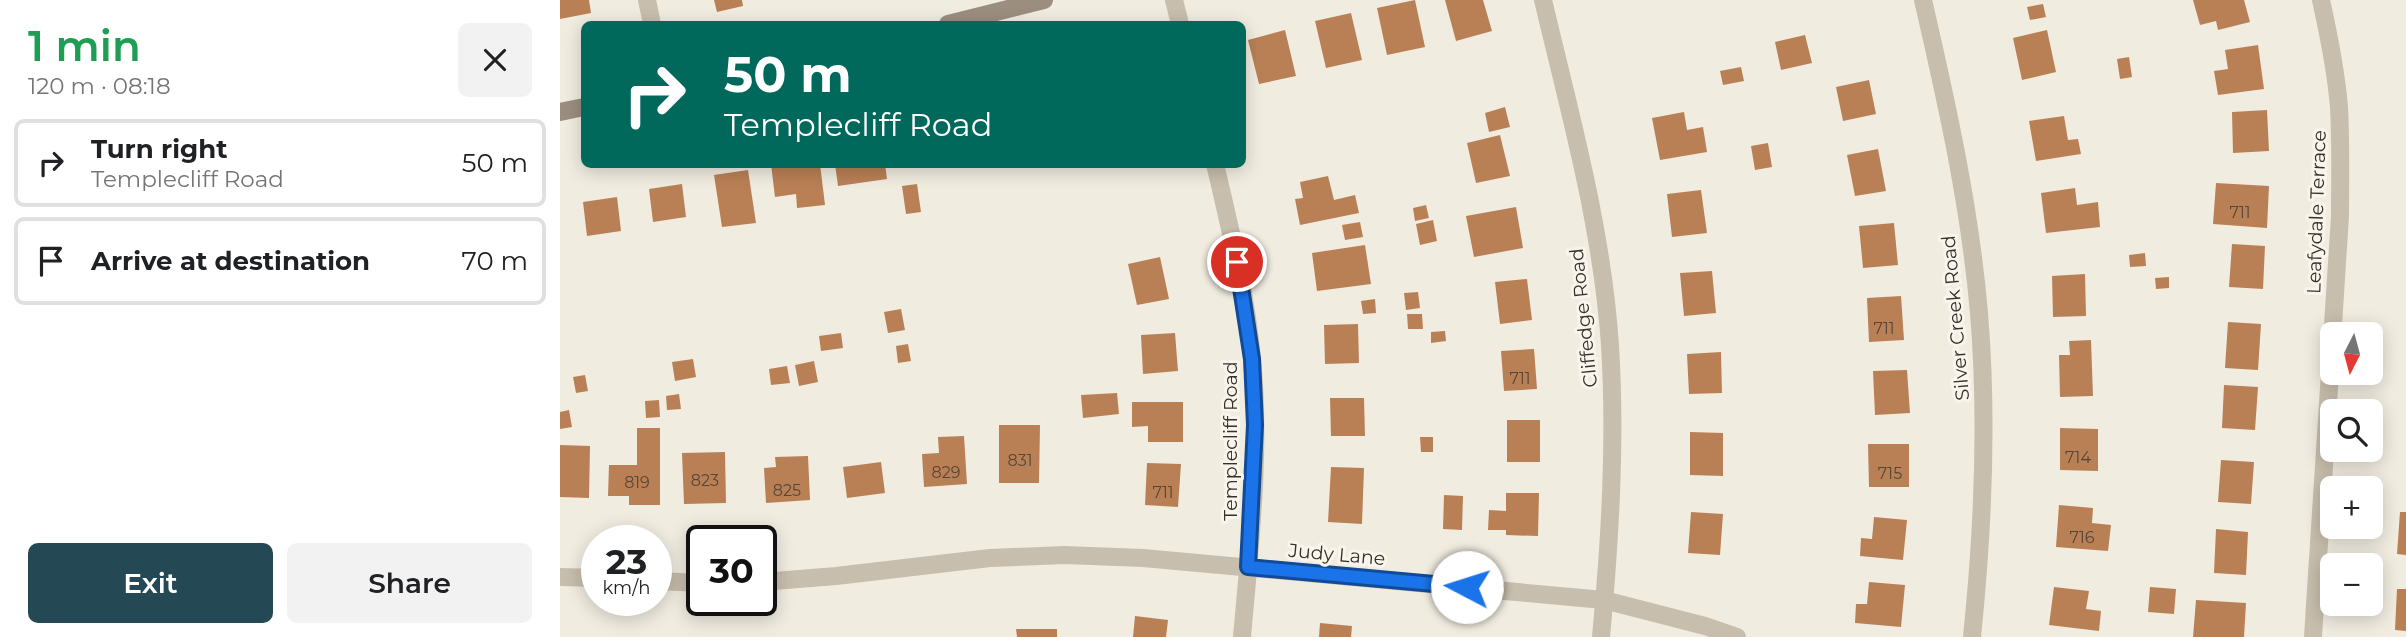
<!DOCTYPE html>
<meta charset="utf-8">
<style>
:root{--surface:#fff;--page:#f2f2f2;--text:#202124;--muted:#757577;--line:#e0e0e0;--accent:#254954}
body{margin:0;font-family:Montserrat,sans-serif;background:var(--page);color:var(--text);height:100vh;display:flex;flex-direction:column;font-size:26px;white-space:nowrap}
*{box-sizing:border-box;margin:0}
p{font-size:23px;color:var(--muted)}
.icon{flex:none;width:38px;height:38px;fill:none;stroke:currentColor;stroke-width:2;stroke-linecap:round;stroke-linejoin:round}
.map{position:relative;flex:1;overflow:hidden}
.sheet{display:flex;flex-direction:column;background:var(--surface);width:560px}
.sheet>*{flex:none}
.hud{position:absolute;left:21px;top:21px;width:665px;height:147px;border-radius:10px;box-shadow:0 4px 18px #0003;background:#00695c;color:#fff;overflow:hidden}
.needle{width:46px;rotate:186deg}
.tools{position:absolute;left:1760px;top:322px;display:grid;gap:14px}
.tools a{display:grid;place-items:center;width:63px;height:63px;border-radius:10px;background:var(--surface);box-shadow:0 4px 18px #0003;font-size:35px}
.speed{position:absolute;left:21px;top:525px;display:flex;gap:14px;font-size:35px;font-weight:700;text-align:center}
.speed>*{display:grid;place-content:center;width:91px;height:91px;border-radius:50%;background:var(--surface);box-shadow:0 4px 18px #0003;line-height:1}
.speed small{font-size:18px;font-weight:400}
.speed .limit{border:4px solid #111;border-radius:10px;background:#fff;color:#111}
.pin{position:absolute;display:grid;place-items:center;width:60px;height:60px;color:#fff;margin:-30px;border:4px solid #fff;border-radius:50%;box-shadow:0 2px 7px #0007}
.me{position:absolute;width:77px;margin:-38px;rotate:275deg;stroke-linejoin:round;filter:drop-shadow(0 0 5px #0008)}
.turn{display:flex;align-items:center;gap:24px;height:147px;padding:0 28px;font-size:32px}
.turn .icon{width:91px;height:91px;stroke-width:2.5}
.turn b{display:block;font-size:49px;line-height:60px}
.round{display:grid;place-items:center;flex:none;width:74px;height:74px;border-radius:10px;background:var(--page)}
.headline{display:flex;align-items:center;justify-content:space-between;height:119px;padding:0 28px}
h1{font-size:42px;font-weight:600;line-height:52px;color:#1e9e55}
.cta{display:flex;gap:14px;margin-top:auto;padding:14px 28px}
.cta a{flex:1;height:80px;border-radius:10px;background:var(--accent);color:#fff;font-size:28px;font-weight:600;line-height:80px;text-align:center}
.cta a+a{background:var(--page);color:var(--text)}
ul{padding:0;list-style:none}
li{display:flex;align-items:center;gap:21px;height:88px;margin:0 14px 10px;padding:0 14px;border:4px solid var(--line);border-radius:10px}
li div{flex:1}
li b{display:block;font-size:26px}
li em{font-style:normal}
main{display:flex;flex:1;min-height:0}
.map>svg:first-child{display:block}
</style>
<main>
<section class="sheet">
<div class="headline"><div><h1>1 min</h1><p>120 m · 08:18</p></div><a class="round"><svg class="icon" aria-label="close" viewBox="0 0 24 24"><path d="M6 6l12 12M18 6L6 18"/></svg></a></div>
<ul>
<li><svg class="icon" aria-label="right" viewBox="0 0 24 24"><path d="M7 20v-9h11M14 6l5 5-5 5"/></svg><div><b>Turn right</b><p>Templecliff Road</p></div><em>50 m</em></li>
<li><svg class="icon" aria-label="arrive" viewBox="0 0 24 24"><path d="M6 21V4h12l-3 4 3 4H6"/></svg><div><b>Arrive at destination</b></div><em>70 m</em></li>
</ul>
<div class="cta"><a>Exit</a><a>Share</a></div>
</section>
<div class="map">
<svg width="1846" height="637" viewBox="0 0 1846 637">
<rect width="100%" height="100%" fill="#f1ece0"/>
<path fill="#b98056" d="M 0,0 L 29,0 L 31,13 L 0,19 Z
M 154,0 L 182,0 L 183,6 L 157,12 Z
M 855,0 L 865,47 L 827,55 L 817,8 Z
M 885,0 L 923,0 L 932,31 L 896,41 Z
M 1633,0 L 1684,0 L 1690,22 L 1658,30 L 1656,21 L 1640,25 Z
M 1483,4 L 1486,17 L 1470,20 L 1467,7 Z
M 791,13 L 802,60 L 766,68 L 755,21 Z
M 725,30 L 736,76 L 699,84 L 688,40 Z
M 1487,30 L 1496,72 L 1462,80 L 1453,38 Z
M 1245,35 L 1252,63 L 1221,70 L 1215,42 Z
M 1698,45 L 1704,89 L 1658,95 L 1654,71 L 1668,69 L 1665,50 Z
M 1569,57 L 1572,77 L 1560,79 L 1557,59 Z
M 1181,67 L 1184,81 L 1163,85 L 1160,71 Z
M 1309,80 L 1316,114 L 1283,121 L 1276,87 Z
M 945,107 L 950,127 L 929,132 L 925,113 Z
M 1707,110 L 1709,151 L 1673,153 L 1672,112 Z
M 1124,112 L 1127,130 L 1143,127 L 1147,152 L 1100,160 L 1092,118 Z
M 1504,116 L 1508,140 L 1518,139 L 1521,154 L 1476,161 L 1469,121 Z
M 940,135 L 950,176 L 916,183 L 907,143 Z
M 1208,143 L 1212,167 L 1195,170 L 1191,146 Z
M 1318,149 L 1326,191 L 1295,196 L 1287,155 Z
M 211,164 L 260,164 L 265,205 L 237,208 L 236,194 L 215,197 Z
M 275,164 L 325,164 L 327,179 L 278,186 Z
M 188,170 L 196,223 L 162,227 L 154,175 Z
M 768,176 L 774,200 L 795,195 L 799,213 L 740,225 L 735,199 L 743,198 L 740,182 Z
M 1656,183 L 1709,186 L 1707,228 L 1653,224 Z
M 122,184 L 126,217 L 93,222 L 89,189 Z
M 357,184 L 361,212 L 346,214 L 342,186 Z
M 1515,188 L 1517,205 L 1538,202 L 1540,227 L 1486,233 L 1481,193 Z
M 1141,190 L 1147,233 L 1112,237 L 1107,194 Z
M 57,197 L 61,231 L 27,236 L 23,202 Z
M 866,205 L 869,218 L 855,221 L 853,208 Z
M 956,207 L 963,248 L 914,257 L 906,216 Z
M 873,220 L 877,241 L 860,245 L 856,224 Z
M 800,222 L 803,237 L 785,240 L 782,225 Z
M 1334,223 L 1338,265 L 1303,268 L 1299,226 Z
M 1672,244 L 1705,246 L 1703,289 L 1669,287 Z
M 805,245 L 811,284 L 757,291 L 752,253 Z
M 1585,253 L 1586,266 L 1570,267 L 1569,255 Z
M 600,257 L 609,299 L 577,305 L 568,264 Z
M 1152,271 L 1156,313 L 1124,316 L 1120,273 Z
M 1525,274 L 1526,316 L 1493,317 L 1492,276 Z
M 1609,277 L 1609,288 L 1596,289 L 1595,278 Z
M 967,279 L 972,320 L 940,324 L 935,282 Z
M 858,292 L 860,308 L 846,310 L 844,293 Z
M 1341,296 L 1344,340 L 1309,342 L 1307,298 Z
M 815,299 L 816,313 L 803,314 L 801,301 Z
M 341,309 L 345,330 L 328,333 L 324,312 Z
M 847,314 L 862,314 L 863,329 L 848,329 Z
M 1668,322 L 1701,324 L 1698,370 L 1665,368 Z
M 798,324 L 799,363 L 765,364 L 764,325 Z
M 885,331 L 886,341 L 871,343 L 871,332 Z
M 281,333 L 283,348 L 261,351 L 259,336 Z
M 615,333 L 618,371 L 583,374 L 581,335 Z
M 1531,340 L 1533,396 L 1500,397 L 1499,355 L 1510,355 L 1509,341 Z
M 348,344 L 351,361 L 338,363 L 336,346 Z
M 974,349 L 977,389 L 944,391 L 941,351 Z
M 1161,352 L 1162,393 L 1129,394 L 1127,354 Z
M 133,359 L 136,377 L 115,381 L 112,362 Z
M 254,361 L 258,382 L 239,386 L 235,365 Z
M 227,366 L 230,383 L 211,385 L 209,369 Z
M 1347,370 L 1350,413 L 1315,415 L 1313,371 Z
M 25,375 L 28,391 L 16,393 L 13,377 Z
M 1664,385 L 1698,387 L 1695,430 L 1662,428 Z
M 557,393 L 559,414 L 523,418 L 521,395 Z
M 119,394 L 121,409 L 107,410 L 106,396 Z
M 770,398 L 804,398 L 805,436 L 771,436 Z
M 99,400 L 100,417 L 86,418 L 85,401 Z
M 572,402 L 623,402 L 623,442 L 588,442 L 588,426 L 572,427 Z
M 9,410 L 12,427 L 0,429 L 0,412 Z
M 947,420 L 980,420 L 980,462 L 947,462 Z
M 439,425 L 480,425 L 479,483 L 439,483 Z
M 77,428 L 100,428 L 100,505 L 69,505 L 69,496 L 48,496 L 49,465 L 77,465 Z
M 1500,428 L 1538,429 L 1538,471 L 1500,470 Z
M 1130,432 L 1163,433 L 1163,476 L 1130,475 Z
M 404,436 L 407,484 L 364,487 L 362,454 L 379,453 L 378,437 Z
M 860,437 L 873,437 L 873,452 L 861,452 Z
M 1308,444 L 1349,444 L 1349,487 L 1309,487 Z
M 0,445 L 30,446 L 29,498 L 0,497 Z
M 165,452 L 166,503 L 124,504 L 122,453 Z
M 248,456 L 250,500 L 206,503 L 204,468 L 216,467 L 215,457 Z
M 1661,460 L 1694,462 L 1691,504 L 1658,502 Z
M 321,462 L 325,493 L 287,498 L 283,467 Z
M 587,463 L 621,464 L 618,507 L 585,505 Z
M 771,467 L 804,468 L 802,524 L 768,522 Z
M 946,493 L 979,493 L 978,536 L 946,535 L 946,530 L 928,530 L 929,510 L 946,511 Z
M 884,495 L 903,496 L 902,530 L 883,529 Z
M 1499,505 L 1533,508 L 1532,523 L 1551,525 L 1548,551 L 1496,547 Z
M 1131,512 L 1163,514 L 1160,555 L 1128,553 Z
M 1840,512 L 1846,512 L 1846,555 L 1837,554 Z
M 1314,517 L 1347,520 L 1343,560 L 1300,556 L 1301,538 L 1312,539 Z
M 1656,529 L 1688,532 L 1686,575 L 1654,573 Z
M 1309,582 L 1345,585 L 1341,627 L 1295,623 L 1296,604 L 1307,604 Z
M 1494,587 L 1529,591 L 1526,609 L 1541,611 L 1539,631 L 1489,625 Z
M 1590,587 L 1616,589 L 1614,614 L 1588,612 Z
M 1837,589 L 1846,589 L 1846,631 L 1835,630 Z
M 1636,600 L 1686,603 L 1684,637 L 1633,637 Z
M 575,616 L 608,620 L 606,637 L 573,637 Z
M 760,623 L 792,626 L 791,637 L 759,637 Z
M 456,629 L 497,629 L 497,637 L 457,637 Z"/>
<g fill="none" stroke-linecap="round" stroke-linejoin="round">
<path stroke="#c8bead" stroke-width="18" d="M 87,0 L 92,24
M 614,0 L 620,24
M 983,0 C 1010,114 1042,227 1050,345 C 1056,442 1050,540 1041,637
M 1363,0 C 1387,104 1410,207 1419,313 C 1428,421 1423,530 1412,637
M 655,164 C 670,228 686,293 692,359 C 701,451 690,545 682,637
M 0,577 L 37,578
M 96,581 L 142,583
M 201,582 L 276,576 L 430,558 L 505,555 L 583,558 L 1044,600 L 1145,626 L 1177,637
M 1753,637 L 1780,216 C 1780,180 1781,144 1779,107 C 1776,71 1769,36 1761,0"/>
<path stroke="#9b8e7f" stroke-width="18" d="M 388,24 L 484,0
M 0,112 L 24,107"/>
</g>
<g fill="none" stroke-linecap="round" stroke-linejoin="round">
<g stroke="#114b97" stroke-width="18">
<path id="route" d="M 677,262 L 692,359 L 695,425 L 688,567 L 907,587"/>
</g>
<use href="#route" stroke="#1a73e8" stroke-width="12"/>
</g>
<g text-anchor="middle" stroke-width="6" stroke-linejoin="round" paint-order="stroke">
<g font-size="16" fill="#584536">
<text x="1680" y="218">711</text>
<text x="1324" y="334">711</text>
<text x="960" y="384">711</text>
<text x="1518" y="463">714</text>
<text x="460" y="466">831</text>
<text x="386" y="478">829</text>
<text x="1330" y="479">715</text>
<text x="145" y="486">823</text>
<text x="77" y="488">819</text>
<text x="227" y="496">825</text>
<text x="603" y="498">711</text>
<text x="1522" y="543">716</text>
</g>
<g font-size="19" fill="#37312b" stroke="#f9f5ec">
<text transform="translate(1756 212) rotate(-88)" y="7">Leafydale Terrace</text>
<text transform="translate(1023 318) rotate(-96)" y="7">Cliffedge Road</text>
<text transform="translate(1395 318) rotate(-95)" y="7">Silver Creek Road</text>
<text transform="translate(670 441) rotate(-90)" y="7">Templecliff Road</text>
<text transform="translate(777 554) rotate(5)" y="7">Judy Lane</text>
</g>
</g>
</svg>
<div class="tools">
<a><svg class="needle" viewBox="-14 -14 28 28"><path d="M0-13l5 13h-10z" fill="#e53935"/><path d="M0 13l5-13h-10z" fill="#757577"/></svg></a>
<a><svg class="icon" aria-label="search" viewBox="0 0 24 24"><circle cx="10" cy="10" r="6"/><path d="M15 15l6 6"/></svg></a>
<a>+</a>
<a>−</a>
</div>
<div class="speed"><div>23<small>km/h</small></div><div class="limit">30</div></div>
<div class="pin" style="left:677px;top:262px;background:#d93025"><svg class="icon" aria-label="arrive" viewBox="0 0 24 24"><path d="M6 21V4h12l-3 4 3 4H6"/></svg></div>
<svg class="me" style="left:907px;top:587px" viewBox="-20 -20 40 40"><circle r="19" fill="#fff"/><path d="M0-13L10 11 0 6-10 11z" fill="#1a73e8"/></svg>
<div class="hud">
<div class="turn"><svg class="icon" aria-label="right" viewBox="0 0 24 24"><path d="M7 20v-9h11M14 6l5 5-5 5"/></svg><div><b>50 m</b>Templecliff Road</div></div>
</div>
</div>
</main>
